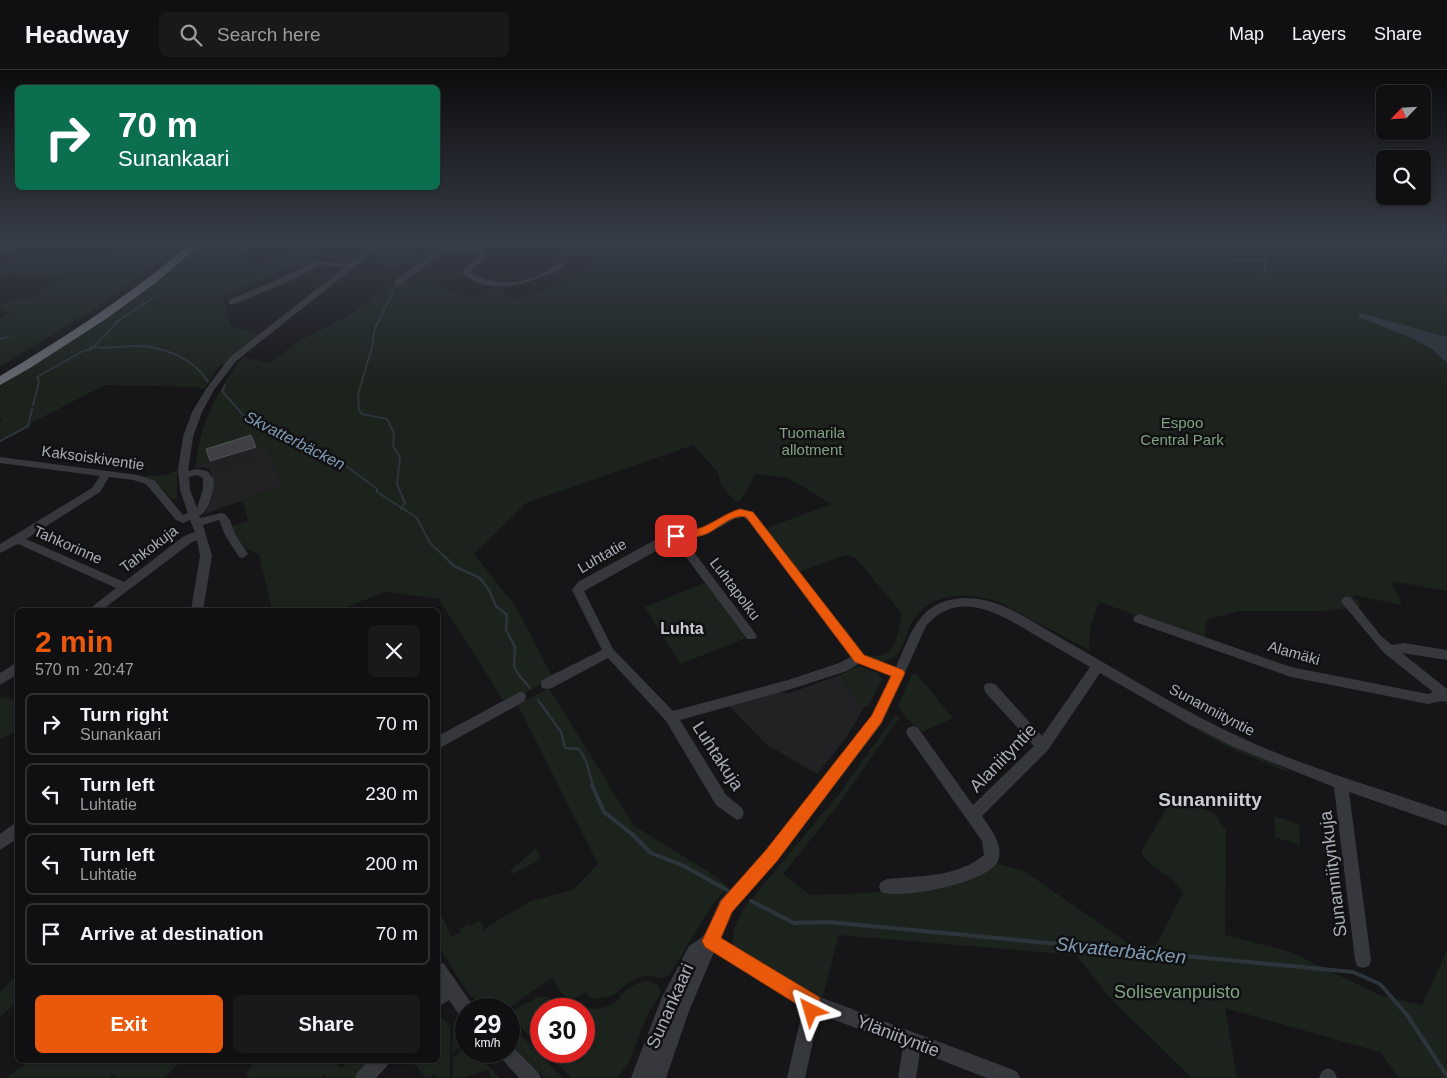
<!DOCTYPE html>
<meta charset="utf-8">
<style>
:root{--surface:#101012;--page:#19191b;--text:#f1f3f6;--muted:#9c9d9f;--line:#303032;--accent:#ea580c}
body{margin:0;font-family:Helvetica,sans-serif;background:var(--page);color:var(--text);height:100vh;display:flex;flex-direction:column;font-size:19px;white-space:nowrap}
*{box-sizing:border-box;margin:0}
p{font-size:16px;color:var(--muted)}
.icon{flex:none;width:28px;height:28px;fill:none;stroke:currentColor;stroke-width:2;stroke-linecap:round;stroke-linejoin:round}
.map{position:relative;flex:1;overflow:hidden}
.sheet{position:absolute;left:15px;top:538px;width:425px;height:455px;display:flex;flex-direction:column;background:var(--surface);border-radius:8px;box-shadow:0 1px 4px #0004,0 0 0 1px var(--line)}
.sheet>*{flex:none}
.hud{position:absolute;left:15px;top:15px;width:425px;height:105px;border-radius:8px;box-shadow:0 1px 4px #0004,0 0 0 1px var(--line);background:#0b6e4f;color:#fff;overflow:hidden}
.needle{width:32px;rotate:245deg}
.controls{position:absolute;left:1376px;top:15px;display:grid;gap:10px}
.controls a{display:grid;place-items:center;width:55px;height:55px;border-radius:8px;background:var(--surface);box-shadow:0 1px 4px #0004,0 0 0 1px var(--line);font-size:25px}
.speed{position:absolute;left:455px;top:928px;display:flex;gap:10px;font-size:25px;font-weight:700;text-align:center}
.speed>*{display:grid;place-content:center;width:65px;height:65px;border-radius:50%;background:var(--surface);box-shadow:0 1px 4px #0004,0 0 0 1px var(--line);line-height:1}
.speed small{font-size:12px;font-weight:400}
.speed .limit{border:8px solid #d22;background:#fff;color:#111}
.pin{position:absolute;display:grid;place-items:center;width:42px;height:42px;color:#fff;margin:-21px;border-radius:10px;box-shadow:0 2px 8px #0006}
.me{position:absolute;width:55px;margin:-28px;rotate:320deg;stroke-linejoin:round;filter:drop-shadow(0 0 4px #0008)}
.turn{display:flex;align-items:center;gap:18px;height:105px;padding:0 20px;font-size:22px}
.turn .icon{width:65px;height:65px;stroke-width:2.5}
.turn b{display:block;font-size:35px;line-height:42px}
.round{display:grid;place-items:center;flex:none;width:52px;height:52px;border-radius:8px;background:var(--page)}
.summary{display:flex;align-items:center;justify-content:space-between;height:85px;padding:0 20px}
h1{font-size:30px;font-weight:700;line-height:38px;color:var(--accent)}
.button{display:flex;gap:10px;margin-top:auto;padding:10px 20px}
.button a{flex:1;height:58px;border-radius:8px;background:var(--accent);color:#fff;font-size:20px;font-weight:700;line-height:58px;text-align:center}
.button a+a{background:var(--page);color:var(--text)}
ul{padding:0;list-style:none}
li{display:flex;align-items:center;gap:15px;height:62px;margin:0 10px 8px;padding:0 10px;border:2px solid var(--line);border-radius:8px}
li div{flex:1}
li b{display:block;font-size:19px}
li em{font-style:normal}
header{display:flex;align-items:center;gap:30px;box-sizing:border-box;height:70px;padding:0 25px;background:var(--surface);border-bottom:1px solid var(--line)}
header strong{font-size:24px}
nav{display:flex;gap:28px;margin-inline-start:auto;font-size:18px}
.search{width:350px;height:45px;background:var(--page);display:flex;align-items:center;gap:12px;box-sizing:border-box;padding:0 18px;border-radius:8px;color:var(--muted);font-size:19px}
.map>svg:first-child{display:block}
</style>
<header>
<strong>Headway</strong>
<div class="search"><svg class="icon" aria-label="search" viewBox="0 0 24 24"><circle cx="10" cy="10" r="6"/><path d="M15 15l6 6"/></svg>Search here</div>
<nav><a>Map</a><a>Layers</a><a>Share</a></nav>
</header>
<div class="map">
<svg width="1447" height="1008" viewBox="0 0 1447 1008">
<rect width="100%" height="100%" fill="#161618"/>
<path fill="#222225" d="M 265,374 L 283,416 L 205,444 L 213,427 L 212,404 L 210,399 L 206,397 L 195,398 L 196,396 Z
M 840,605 L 863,639 L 846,668 L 817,704 L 766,674 L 729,636 L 778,622 L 790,623 Z"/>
<path fill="#1c231d" d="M 106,173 L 180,173 L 107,231 L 0,297 L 0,248 L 12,242 L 1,239 L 0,235 L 17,229 L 33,228 L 60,209 L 58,204 C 47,203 6,205 0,202 L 19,189 L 85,188 C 94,192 103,190 112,186 L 116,177 L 105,177 Z
M 200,173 L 252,173 L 238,177 L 243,182 L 232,185 L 235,189 L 241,188 L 249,196 L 279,191 L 291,186 L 285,179 L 299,184 L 312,179 L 319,181 L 321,183 L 271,204 L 222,227 L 230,255 L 261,265 L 226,293 L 220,295 L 204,319 L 195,317 L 105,315 L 0,369 L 0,351 L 3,350 L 0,348 L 0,314 Z
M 532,173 L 1447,173 L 1447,521 L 1391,511 L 1402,535 L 1353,525 L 1362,537 L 1324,541 L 1239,541 L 1207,550 L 1204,569 L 1099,532 L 1090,557 L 1089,580 L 997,531 C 969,523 935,521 915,547 C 905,560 904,591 883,591 L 882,594 L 861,584 L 842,559 L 845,558 L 865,585 C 897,591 896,570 902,544 L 856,488 L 846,485 L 798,502 L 764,459 L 832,434 L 788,408 L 756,404 L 741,430 L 736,432 L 722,417 L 717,401 L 693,375 L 526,433 L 474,484 L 516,537 L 553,608 L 505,633 L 439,529 L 386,522 L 338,540 L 272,540 L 259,484 C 244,479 237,471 231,456 L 248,451 L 242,429 L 283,416 L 265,374 L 196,396 C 199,355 218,319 243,287 L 270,293 L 299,271 L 343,249 L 391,214 L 402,215 L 403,213 L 407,212 L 406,215 L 413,218 L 425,212 L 474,229 L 496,217 C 504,220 505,226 512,228 C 521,231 573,210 583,204 C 588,200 593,195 598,190 L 576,182 Z
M 377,182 L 428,187 L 420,194 C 407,192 389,199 379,193 L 385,187 L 372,186 Z
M 177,400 L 177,430 L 172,429 L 154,410 L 143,406 L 166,405 Z
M 705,513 L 746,568 L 680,594 L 645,537 Z
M 859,596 L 878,603 L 882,609 L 868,637 L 865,636 L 863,639 L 840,605 Z
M 912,604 L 917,604 L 953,648 L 922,662 L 906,648 L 898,636 Z
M 549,618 L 634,756 L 709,802 L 728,816 L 711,837 L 670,904 C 660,912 652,904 641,907 C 616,914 624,930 589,928 L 586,922 L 573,929 C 560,925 557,919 553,907 L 507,939 C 494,939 478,932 468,923 L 438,875 L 438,838 L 439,839 L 451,867 L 461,862 L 460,859 L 469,854 L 470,856 L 481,850 L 484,861 L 490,855 L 531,831 L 573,820 L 598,794 L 518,635 Z
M 0,627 L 17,631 L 18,661 L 0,669 Z
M 896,644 L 901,650 L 897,651 L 836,738 L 783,804 L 810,825 L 846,824 L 911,820 L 994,793 L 1024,801 L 1135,878 L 1156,875 L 1183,823 C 1173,803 1151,801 1141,782 L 1168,736 C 1182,737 1206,735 1216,746 C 1220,751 1221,755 1226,759 L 1225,865 L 1290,882 L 1382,926 L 1422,935 L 1447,881 L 1447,1008 L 1399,1008 L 1380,982 L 1225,938 L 1237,1008 L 1192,1008 L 1112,930 L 1076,885 L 839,865 L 821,933 L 732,879 L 734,858 L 744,838 L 839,724 Z
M 1187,652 L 1288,700 L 1288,702 L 1230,678 L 1186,654 Z
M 1274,746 L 1299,754 L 1300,775 L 1275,767 Z
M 536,778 L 541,789 L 515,803 L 510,803 L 510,801 Z
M 17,905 L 17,932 L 0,947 L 0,922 Z
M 648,911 L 658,915 L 661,922 L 647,946 L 629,992 L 617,1008 L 572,1008 L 545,981 L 584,981 L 584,939 L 541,939 L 541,978 L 516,952 L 512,946 L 514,940 L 539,927 L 547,927 L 564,935 L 596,939 L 610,936 L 620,929 L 620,925 C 629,918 637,912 648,911 Z
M 440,946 L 450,957 L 450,1008 L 437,1008 L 436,1004 L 426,1008 L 411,990 L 438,990 L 438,947 Z
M 454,951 L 466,964 L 466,970 L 452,983 Z
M 509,953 L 563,1008 L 545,1008 L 509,972 Z
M 466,977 L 466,981 L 475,981 L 499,1008 L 490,1008 L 489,999 L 462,1008 L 453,1008 L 453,988 Z
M 30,990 L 182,990 L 165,1008 L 117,1008 L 113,1004 L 109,1008 L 7,1008 Z
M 248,990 L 331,990 L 342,999 L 349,990 L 376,990 L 360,1008 L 327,1008 L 324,1005 L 320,1008 L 249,1008 L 246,1002 L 252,996 Z"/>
<path fill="#2c353c" d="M 1360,243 L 1447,267 L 1447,293 L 1433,280 L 1412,268 L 1364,249 L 1358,246 Z"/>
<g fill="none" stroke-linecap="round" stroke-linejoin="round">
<path stroke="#2c353c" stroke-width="2" d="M 1203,173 L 1209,177
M 1213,179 L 1226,190 L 1267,190
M 1264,204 L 1267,181 L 1270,175 L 1275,173
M 393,222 L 375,258 L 372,277 L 358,324 L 359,340 L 362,344 L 387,349 L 394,363 L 393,376 L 400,387 L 397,414 L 405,433 L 401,439
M 0,269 L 8,267
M 90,277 C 105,279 118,277 133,276 C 161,275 194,288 208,312
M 93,278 L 119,250 L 153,228
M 225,315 L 222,321 L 244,346 L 320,379 L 341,392 L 377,419 L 377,422 L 416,447 L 430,473 L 446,488
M 33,335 L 39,312 L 37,307 L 83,281 L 92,279
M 0,371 L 28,356 L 32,339"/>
<path stroke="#2c353c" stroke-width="2.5" d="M 445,487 L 454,496 L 480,508 L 489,520 L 496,536 L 507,545 L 506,560 L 515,577 L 514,596 L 518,604 L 530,618
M 538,630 L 561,662 L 565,678 L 579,679 L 586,691 L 593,716"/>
<path stroke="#2c353c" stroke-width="4" d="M 592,715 L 604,742 L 632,764 L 651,783 L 684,796 L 727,820
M 751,831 L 794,853 L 828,852 L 1353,902 L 1380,914 L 1407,945 L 1447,1006"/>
<path fill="#37383d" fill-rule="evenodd" d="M 20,173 L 37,173 L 0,181 L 0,177 Z
M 248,173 L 259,173 L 249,177 L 245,181 L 241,181 L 241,179 Z
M 375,173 L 383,173 L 356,196 L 355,198 L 352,199 L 236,291 L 214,320 L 202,342 L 193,367 L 188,401 L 197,399 L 207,401 C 208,401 212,407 213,408 C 216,418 209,442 199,446 L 200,448 L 221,443 L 225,444 L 230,450 L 235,464 L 248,484 L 243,488 L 239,487 L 225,465 L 219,450 L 203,455 L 212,486 L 203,540 L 191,540 L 200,486 L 197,470 L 192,472 L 102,540 L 88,540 L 116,518 L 18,474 L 0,483 L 0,474 L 92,418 L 100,406 L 0,393 L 0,387 L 138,405 L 154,410 L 183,445 L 188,443 L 180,420 L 178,399 L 183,367 L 192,342 L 206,319 L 230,287 L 344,198 L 320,194 L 301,206 L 235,234 L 229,234 L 229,230 L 295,202 L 317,191 L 349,194 ZM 197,405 L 203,408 L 203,419 L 197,438 L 190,420 L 189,407 ZM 109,407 L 133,410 L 146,414 L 176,450 L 183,453 L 190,450 L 195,462 L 184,466 L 124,512 L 26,469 L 100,422 Z
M 423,173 L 442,173 L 474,178 L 489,173 L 501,173 L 483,180 L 485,187 L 470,202 C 503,219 525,214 557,195 L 558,191 L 562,191 L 563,196 C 557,202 548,205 539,208 C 513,218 486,223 462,203 L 465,199 L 478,187 L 477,181 L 447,178 L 401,215 L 395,215 L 395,211 L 440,177 Z
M 745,440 L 758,448 L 863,585 L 896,597 C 911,563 919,531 962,528 C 998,526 1029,550 1059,567 C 1120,601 1180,640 1244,669 C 1310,699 1379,718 1447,742 L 1447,756 L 1349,722 L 1371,890 L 1369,896 L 1363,898 L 1357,896 L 1355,890 L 1334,717 L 1234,677 L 1185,652 L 1100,603 L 1048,680 L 982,746 C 990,758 1002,772 999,788 C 996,812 900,830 881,822 L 879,817 L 881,812 L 887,809 C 919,806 958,807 984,785 L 982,771 L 908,666 L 906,662 L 908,658 L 913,656 L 918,658 L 973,735 L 1034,676 L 985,622 L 984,618 L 985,614 L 990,613 L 995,614 L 1042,666 L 1090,597 C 1074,587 1057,578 1040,568 C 1005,547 960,516 926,556 L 882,653 L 777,791 L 732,842 L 721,868 L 812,924 L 1011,999 L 1017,1002 L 1020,1008 L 987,1008 L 920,982 L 916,1008 L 898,1008 L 903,976 L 819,944 L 805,1008 L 787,1008 L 803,938 L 714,882 L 689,941 L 666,1008 L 631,1008 L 662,927 L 689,876 L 705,865 L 720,830 L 767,781 L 872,645 L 892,606 L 860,593 L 847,601 L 788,620 L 680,650 L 726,725 L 742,738 L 744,743 L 742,748 L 737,750 L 716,735 L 666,651 L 608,588 L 552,618 L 547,619 L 542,618 L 541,614 L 542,610 L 602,580 L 572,520 L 578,512 L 664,465 L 699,459 L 727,444 ZM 743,447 L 750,452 L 851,587 L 839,593 L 788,610 L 673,641 L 613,579 L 584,521 L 674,471 L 747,569 L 755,569 L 757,566 L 755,563 L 684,469 L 706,465 L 734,449 Z
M 1347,527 L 1351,528 L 1381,566 L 1392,575 L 1404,573 L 1447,580 L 1447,590 L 1402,583 L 1447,619 L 1447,632 L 1442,631 L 1428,634 L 1291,607 L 1135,552 L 1133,549 L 1135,546 L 1139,544 L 1291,597 L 1428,624 L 1433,622 L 1384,583 L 1343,534 L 1341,531 L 1343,528 Z
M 18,592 L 18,604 L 0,615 L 0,603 Z
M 520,622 L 525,623 L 526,627 L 525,631 L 438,679 L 438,666 Z
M 18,751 L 18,768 L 0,780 L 0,764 Z
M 438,892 L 444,894 L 472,934 L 474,939 L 466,939 L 466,949 L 460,946 L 449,930 L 438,937 L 438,918 L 439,916 L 438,914 Z
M 509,973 L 538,1002 L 541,1008 L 519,1008 L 500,987 L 497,981 L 509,981 Z
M 369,990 L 390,990 L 387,996 L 376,1008 L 355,1008 L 358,1002 Z
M 1328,998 L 1334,1001 L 1337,1008 L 1319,1008 L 1322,1001 Z"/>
<path fill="#63666e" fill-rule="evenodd" d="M 191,173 L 202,173 L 154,214 L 106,249 L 30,298 L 0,315 L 0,306 C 67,266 132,224 191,173 Z"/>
</g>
<path fill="#212124" d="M 251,365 L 262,388 L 217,403 L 210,391 Z"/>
<path fill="#3f3f44" stroke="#4f5156" d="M 251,365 L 256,377 L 210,391 L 206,379 Z"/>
<linearGradient id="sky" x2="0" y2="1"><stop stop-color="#0c0c0d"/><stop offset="0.55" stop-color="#363c48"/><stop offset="1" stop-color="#363c48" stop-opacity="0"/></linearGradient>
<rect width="1447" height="314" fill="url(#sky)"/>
<path fill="#ea580c" stroke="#983908" d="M 740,439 L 753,442 L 864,585 L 903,600 L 905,603 L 881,653 L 777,791 L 732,842 L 721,868 L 819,927 C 822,935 820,940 817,947 L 811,950 L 805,947 L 803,938 L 705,877 L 702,871 L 721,831 L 766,780 L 872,645 L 891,606 L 855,592 L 746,447 C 731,443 717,461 703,465 C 694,468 685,469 676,470 L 670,466 C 676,460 688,461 697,459 C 712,455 725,443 740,439 Z"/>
<g text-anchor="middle" stroke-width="5" stroke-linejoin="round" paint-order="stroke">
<g font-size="15" fill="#7fa381" stroke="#111113">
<text x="1182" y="358">Espoo<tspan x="1182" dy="17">Central Park</tspan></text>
<text x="812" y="368">Tuomarila<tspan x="812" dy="17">allotment</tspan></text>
</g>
<g font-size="15" fill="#a8adb8" stroke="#111113">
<text transform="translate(93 388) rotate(8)" y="5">Kaksoiskiventie</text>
<text transform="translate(68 475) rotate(24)" y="5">Tahkorinne</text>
<text transform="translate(149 479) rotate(-37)" y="5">Tahkokuja</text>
<text transform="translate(602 486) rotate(-30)" y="5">Luhtatie</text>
<text transform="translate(735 519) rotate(53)" y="5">Luhtapolku</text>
<text transform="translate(1294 583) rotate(16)" y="5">Alamäki</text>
<text transform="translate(1212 640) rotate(28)" y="5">Sunanniityntie</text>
</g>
<g font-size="16" font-style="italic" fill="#7f9bb3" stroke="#111113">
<text transform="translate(295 370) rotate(27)" y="6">Skvatterbäcken</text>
</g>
<g font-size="16" font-weight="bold" fill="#c9ccd4" stroke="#111113">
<text x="682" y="564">Luhta</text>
</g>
<g font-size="18" fill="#a8adb8" stroke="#111113">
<text transform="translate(718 686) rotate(57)" y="6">Luhtakuja</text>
<text transform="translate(1003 688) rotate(-46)" y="6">Alaniityntie</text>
<text transform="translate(1333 804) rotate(-97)" y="6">Sunanniitynkuja</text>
<text transform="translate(670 936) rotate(-66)" y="6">Sunankaari</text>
<text transform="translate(898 966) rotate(21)" y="6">Yläniityntie</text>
</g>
<g font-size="18" fill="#7fa381" stroke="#111113">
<text x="1177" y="928">Solisevanpuisto</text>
</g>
<g font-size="19" font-weight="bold" fill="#c9ccd4" stroke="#111113">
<text x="1210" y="736">Sunanniitty</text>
</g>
<g font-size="19" font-style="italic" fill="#7f9bb3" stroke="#111113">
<text transform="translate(1121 880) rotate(6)" y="7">Skvatterbäcken</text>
</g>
</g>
</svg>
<div class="controls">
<a><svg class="needle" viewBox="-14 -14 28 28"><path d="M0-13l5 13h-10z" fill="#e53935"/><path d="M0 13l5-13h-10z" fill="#9c9d9f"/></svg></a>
<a><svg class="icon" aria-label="search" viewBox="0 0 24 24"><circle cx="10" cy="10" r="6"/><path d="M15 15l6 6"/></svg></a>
</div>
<div class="speed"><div>29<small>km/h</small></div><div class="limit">30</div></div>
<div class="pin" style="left:676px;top:466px;background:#d93025"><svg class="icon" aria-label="arrive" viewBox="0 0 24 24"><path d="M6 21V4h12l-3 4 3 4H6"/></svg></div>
<svg class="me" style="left:811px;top:941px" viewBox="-20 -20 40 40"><path d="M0-17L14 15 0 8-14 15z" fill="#ea580c" stroke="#fff" stroke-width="4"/></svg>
<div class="hud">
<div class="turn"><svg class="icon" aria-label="right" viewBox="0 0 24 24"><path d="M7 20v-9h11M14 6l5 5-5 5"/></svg><div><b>70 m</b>Sunankaari</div></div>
</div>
<section class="sheet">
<div class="summary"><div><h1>2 min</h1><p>570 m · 20:47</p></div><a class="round"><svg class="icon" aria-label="close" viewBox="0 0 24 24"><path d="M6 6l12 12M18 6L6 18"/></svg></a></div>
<ul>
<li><svg class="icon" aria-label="right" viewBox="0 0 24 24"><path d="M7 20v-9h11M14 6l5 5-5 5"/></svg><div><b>Turn right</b><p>Sunankaari</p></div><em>70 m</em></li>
<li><svg class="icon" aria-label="left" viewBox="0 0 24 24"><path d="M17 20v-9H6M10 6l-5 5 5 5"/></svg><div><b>Turn left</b><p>Luhtatie</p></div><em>230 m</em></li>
<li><svg class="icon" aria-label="left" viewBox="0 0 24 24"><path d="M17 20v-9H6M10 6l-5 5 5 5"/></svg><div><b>Turn left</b><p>Luhtatie</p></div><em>200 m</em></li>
<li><svg class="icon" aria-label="arrive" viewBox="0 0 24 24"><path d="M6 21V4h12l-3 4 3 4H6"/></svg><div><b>Arrive at destination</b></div><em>70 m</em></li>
</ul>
<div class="button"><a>Exit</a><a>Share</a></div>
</section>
</div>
